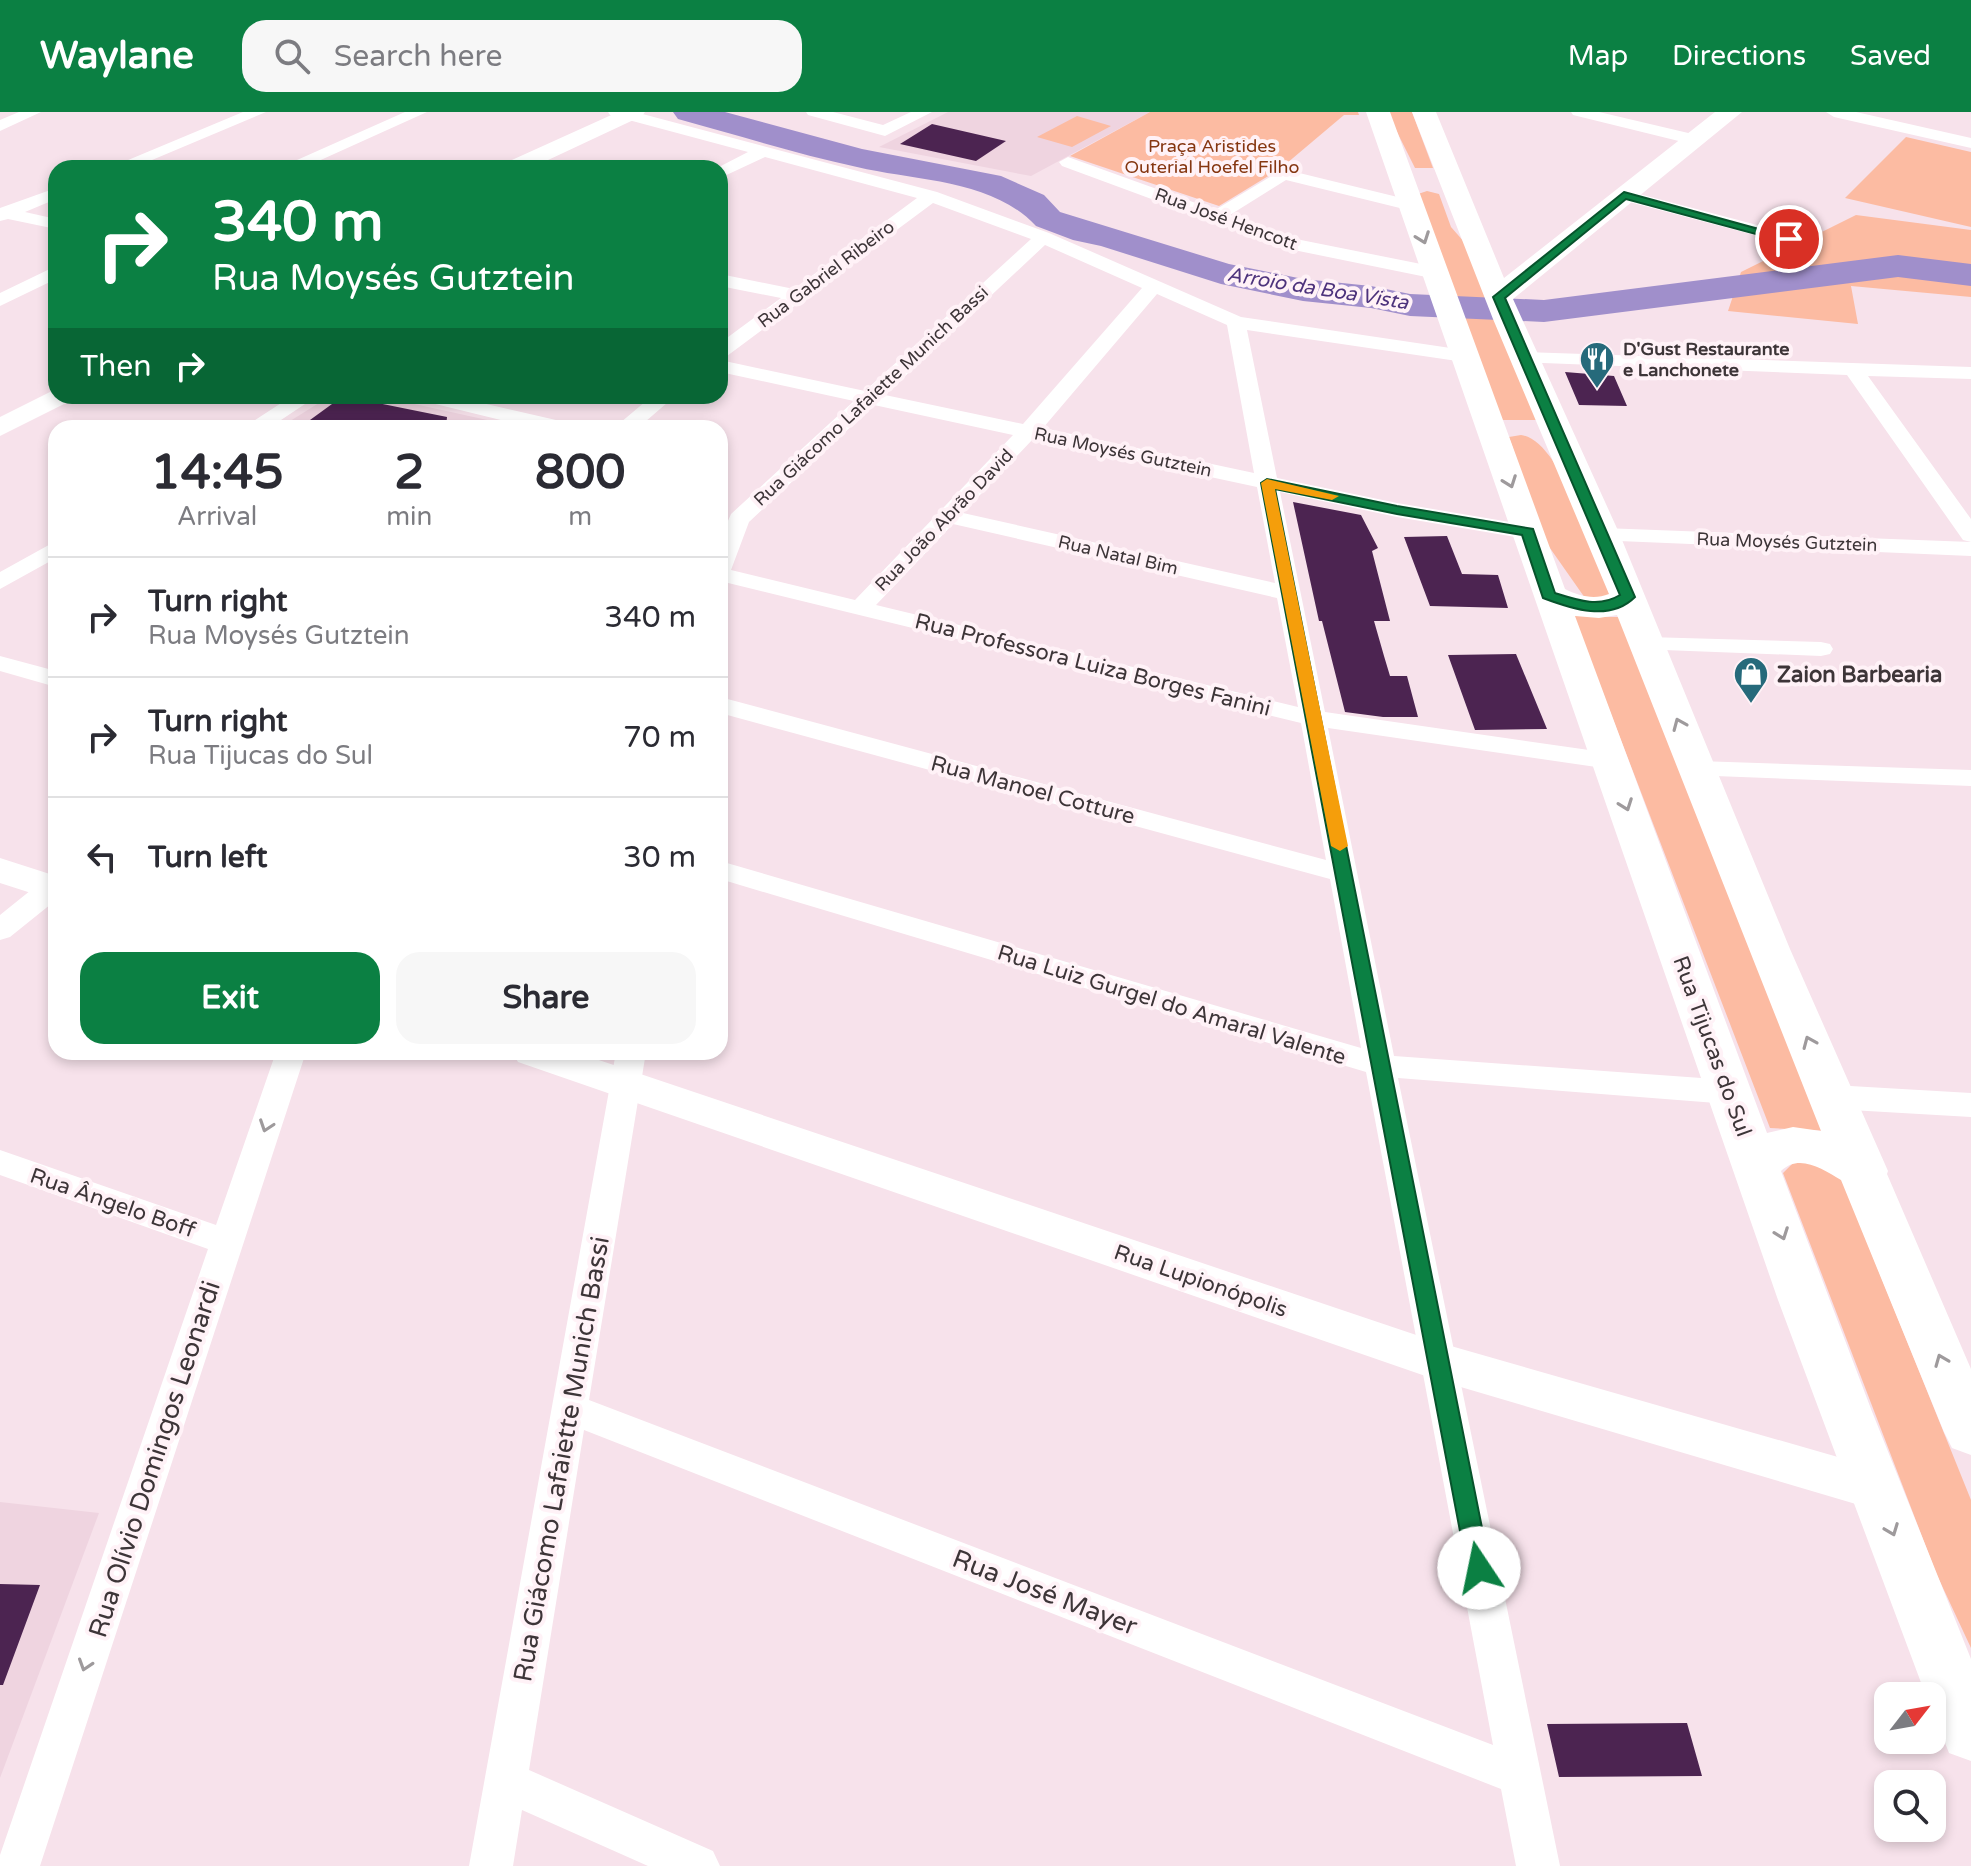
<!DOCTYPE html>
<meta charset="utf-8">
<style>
:root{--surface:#fff;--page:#f7f7f7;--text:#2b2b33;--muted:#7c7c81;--line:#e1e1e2;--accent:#0b8043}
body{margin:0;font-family:"Varela Round",sans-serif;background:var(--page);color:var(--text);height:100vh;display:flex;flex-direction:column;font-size:30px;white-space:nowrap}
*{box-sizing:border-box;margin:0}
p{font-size:26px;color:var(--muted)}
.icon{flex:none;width:44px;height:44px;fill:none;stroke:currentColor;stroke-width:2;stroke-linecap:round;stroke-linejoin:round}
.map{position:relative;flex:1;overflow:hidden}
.details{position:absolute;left:48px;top:308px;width:680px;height:640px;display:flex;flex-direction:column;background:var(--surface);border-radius:24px;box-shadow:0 4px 12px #0003}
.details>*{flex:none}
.guide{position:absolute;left:48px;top:48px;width:680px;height:244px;border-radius:24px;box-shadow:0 4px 12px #0003;background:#0b8043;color:#fff;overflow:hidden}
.needle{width:52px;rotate:59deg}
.buttons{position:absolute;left:1874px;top:1570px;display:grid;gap:16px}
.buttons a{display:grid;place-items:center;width:72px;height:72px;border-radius:16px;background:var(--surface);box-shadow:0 4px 12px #0003;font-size:40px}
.pin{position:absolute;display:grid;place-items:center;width:68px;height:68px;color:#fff;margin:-34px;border:4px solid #fff;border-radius:50%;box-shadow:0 2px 8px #0007}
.me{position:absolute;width:88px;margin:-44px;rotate:349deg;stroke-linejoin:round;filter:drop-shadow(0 0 6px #0008)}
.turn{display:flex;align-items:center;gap:28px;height:168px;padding:0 32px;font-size:36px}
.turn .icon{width:104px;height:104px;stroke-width:2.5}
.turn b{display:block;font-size:56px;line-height:68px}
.then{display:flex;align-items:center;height:76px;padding:0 32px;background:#0003;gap:16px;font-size:30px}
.eta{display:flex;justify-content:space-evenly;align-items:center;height:136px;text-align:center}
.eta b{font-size:48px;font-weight:700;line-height:56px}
.primary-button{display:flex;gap:16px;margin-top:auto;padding:16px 32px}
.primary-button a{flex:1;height:92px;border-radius:24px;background:var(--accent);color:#fff;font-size:32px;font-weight:700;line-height:92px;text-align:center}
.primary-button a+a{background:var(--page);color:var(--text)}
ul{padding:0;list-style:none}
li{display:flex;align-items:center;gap:24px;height:120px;padding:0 32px;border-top:2px solid var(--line)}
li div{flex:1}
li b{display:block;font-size:30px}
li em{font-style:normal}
header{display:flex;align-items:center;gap:48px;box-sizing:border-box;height:112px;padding:0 40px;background:var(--accent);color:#fff}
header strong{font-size:38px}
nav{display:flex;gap:44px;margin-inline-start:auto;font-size:28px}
.search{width:560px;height:72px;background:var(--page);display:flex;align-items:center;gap:20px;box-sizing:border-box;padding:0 28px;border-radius:24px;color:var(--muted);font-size:30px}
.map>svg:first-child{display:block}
</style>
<header>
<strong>Waylane</strong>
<div class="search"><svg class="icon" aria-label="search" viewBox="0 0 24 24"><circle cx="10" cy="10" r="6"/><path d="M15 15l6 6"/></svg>Search here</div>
<nav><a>Map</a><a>Directions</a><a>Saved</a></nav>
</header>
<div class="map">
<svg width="1971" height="1754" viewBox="0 0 1971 1754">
<rect width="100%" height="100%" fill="#f7e2eb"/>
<path fill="#efd4e0" d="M 948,0 L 1150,0 L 1031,64 L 879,35 Z
M 330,284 L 378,284 L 524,316 L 279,316 Z
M 0,1390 L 99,1401 L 0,1666 Z"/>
<path fill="#fcbba2" d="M 1150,0 L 1358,0 L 1359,3 L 1344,3 L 1280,57 L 1219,94 L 1070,44 Z
M 1387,0 L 1412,0 L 1433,56 L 1415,56 Z
M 1077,4 L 1111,14 L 1072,35 L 1037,25 Z
M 1906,25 L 1971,40 L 1971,115 L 1845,86 Z
M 1427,79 L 1439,82 L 1451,115 L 1465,131 L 1539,308 L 1502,308 L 1418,82 Z
M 1856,103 L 1971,118 L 1971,185 L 1851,174 L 1858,212 L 1728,199 L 1741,160 Z
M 1521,323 C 1562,328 1597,449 1611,486 L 1585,486 L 1545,429 L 1509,325 Z
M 1571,498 L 1601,505 L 1621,505 L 1828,1019 L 1770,1016 Z
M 1804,1049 L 1840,1063 L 1971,1388 L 1971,1536 L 1936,1461 L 1783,1061 L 1794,1050 Z"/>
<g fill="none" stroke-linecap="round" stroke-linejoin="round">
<path fill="#a08fcb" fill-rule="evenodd" d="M 673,0 L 725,0 L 862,37 L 1001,64 L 1044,83 L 1060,100 L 1229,152 L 1303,167 L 1371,174 L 1410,182 L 1544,188 L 1898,143 L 1971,152 L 1971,174 L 1898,165 L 1544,210 L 1410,204 L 1371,196 L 1303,189 L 1221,172 L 1101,134 L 1073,128 L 1036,114 C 992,67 916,69 857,55 C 797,42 737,23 678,7 Z"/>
</g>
<path fill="#4c2451" d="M 932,12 L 1006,29 L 976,49 L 900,32 Z
M 1565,260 L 1614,264 L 1627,294 L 1579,293 Z
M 343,284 L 447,305 L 446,316 L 299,316 Z
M 1293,390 L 1361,403 L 1378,436 L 1372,439 L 1390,509 L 1374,509 L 1384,544 L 1390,564 L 1407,564 L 1418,605 L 1383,605 L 1345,600 L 1322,509 L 1319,509 Z
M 1447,424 L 1462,462 L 1498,463 L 1508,496 L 1430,494 L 1404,425 Z
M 1516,542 L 1547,617 L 1475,618 L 1448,543 Z
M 0,1472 L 40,1473 L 3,1573 L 0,1573 Z
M 1687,1611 L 1702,1664 L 1559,1665 L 1547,1612 Z"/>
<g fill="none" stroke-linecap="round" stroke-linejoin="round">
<path fill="#fff" fill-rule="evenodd" d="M 19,0 L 41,0 L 0,19 L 0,8 Z
M 243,0 L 266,0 L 133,56 L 109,56 Z
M 405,0 L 427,0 L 303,56 L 279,56 Z
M 608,0 L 635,0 L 937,80 L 1049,121 L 1241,205 L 1464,238 L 1474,244 L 1464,250 L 1247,218 L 1277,366 L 1397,391 L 1528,413 L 1536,415 L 1539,420 L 1536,425 L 1528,427 L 1397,405 L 1280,380 L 1325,600 L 1610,641 L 1619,643 L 1623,649 L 1619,655 L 1610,657 L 1328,616 L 1394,944 L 1729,968 L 1740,972 L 1745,980 L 1740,988 L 1729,992 L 1398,966 L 1560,1754 L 1516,1754 L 1501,1677 L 584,1318 L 529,1658 L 713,1739 L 720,1754 L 648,1754 L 522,1698 L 513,1754 L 469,1754 L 616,940 L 646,940 L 589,1288 L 1493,1633 L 1366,960 L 720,767 L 720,749 L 1361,936 L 1330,767 L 720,601 L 720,585 L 1326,748 L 1301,611 L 720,469 L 720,427 L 731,402 L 854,289 L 720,260 L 720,248 L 865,279 L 1031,127 L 933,91 L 727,244 L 720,246 L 720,231 L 781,186 L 720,174 L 720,162 L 794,177 L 917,86 L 765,45 L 720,66 L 720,56 L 717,56 L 748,40 L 610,3 ZM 1045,133 L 1142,176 L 1023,312 L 885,283 ZM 1157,182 L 1227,213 L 1254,361 L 1043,316 ZM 874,293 L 1013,323 L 855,488 L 731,458 L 749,410 ZM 1033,327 L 1257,375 L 1275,471 L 963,401 ZM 953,412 L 1277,486 L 1298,595 L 876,493 Z
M 806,0 L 833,0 L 883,13 L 911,0 L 932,0 L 885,24 L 808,3 Z
M 1571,0 L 1599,0 L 1701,24 L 1703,28 L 1695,33 L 1573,3 Z
M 1826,0 L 1856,0 L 1971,26 L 1971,36 L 1834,5 Z
M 1068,45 L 1215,98 L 1283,57 L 1418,90 L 1421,94 L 1418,98 L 1412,99 L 1286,68 L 1230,103 L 1296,127 L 1436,155 L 1445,161 L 1436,167 L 1284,136 L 1062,54 L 1059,50 Z
M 56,76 L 56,87 L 25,100 L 56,107 L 56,117 L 8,107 L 0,109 L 0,96 Z
M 1624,78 L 1795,123 L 1798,127 L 1789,132 L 1618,87 L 1615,83 L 1618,79 Z
M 56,154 L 56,167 L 0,194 L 0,181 Z
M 1524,240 L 1971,255 L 1971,267 L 1868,264 L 1971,407 L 1971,430 L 1963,428 L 1847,263 L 1517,250 L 1514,246 Z
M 292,284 L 317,284 L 269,316 L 243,316 Z
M 416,284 L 452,284 L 569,311 L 572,316 L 534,316 L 419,288 Z
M 652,284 L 675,284 L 638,316 L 614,316 Z
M 1603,416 L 1971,430 L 1971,444 L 1595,428 L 1592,423 L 1595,418 Z
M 56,429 L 56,446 L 0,477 L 0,460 Z
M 1647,525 L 1821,530 L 1830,532 L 1833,537 L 1830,542 L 1821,544 L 1638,537 L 1635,532 L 1638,527 Z
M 0,544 L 56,559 L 56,575 L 0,559 Z
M 1698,649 L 1971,658 L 1971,674 L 1689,663 L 1685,657 L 1689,651 Z
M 56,764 L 56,788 L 10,825 L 0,828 L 0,803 L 46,766 Z
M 276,940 L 306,940 L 40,1754 L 0,1754 L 0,1743 L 208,1137 L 0,1063 L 0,1038 L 216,1113 Z
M 1833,973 L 1971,981 L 1971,1005 L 1833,997 L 1822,993 L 1817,985 L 1822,977 Z"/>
<path fill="#fff" fill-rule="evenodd" d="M 618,0 L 645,0 L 642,4 L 531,56 L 502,56 L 505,51 Z
M 56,277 L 56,284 L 72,284 L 68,290 L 0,324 L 0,305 Z
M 0,746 L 56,764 L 56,789 L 0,771 Z
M 512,940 L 575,940 L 1437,1230 L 1876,1356 L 1893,1362 L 1900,1377 L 1893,1392 L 1876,1398 L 1437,1268 L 518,950 Z"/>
<path fill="#fff" fill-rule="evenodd" d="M 1366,0 L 1390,0 L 1565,477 C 1579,484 1594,488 1609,482 L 1493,207 L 1412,0 L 1436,0 L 1504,166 L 1715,0 L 1742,0 L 1513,187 L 1620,423 L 1790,837 L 1888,1059 L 1887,1062 L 1971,1257 L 1971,1343 L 1952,1336 L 1944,1320 L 1841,1068 C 1823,1057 1799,1041 1781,1059 L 1871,1297 L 1971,1547 L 1971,1649 L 1949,1641 L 1932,1598 L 1932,1584 L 1926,1584 L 1778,1188 ZM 1617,503 L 1821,1019 L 1793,1015 L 1767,1021 L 1575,504 L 1599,506 Z"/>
</g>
<defs><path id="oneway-chevron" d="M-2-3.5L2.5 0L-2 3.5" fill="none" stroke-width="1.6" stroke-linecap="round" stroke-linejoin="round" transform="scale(2)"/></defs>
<g stroke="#9e9a9c">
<use href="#oneway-chevron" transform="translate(1423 126) rotate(70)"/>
<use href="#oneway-chevron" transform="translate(1510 370) rotate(70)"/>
<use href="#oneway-chevron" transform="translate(1679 612) rotate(-113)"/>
<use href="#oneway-chevron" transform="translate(1626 693) rotate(70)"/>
<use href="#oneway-chevron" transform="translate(1809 930) rotate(-113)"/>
<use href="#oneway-chevron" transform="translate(266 1014) rotate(109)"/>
<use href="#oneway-chevron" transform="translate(1782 1122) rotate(70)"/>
<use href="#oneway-chevron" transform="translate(1941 1248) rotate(-112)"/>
<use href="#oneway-chevron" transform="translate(1892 1418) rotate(69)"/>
<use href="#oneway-chevron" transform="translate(85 1553) rotate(108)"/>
</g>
<path fill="#0b8043" stroke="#07532c" stroke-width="2" d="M 1624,80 L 1795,127 L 1789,131 L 1626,87 L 1505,186 L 1635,485 C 1610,510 1572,497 1543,486 L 1522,423 L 1397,402 L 1275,377 L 1490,1456 L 1487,1464 L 1479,1467 L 1470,1464 L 1467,1456 L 1261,371 L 1267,367 L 1397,394 L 1533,417 L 1555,481 C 1577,488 1599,496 1620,483 L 1493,185 Z"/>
<path fill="#f59e0b" d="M 1267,367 L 1339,384 L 1332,388 L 1275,377 L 1348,734 L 1340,739 L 1331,734 L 1261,371 Z"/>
<defs>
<g id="restaurant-pin" transform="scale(1.8)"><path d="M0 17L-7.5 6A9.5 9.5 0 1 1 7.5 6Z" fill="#266a7b" stroke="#fff2f7"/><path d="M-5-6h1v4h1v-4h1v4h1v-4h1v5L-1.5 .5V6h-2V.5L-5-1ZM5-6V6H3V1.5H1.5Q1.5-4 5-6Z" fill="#fff"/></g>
<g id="shop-pin" transform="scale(1.8)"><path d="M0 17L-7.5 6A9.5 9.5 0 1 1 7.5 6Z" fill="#266a7b" stroke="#fff2f7"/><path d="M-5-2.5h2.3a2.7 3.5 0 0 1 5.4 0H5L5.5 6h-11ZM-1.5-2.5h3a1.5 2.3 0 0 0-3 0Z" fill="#fff"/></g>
</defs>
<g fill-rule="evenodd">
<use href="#restaurant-pin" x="1597" y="247"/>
<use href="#shop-pin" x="1751" y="562"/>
</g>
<g text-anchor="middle" stroke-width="8" stroke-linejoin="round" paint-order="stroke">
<g font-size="18" fill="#853610" stroke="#fff2f7">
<text x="1212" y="40">Praça Aristides<tspan x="1212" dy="21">Outerial Hoefel Filho</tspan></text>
</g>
<g font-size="18" fill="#3d3538" stroke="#fff2f7">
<text transform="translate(1226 107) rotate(20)" y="6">Rua José Hencott</text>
<text transform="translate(826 162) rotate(-37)" y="6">Rua Gabriel Ribeiro</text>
<text transform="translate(871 284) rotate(-43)" y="6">Rua Giácomo Lafaiette Munich Bassi</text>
<text transform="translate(1123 340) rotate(12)" y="6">Rua Moysés Gutztein</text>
<text transform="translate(944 408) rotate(-46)" y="6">Rua João Abrão David</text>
<text transform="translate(1787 430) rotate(2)" y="6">Rua Moysés Gutztein</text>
<text transform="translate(1118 443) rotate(13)" y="6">Rua Natal Bim</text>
</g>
<g font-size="18" font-weight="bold" fill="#3d3538" stroke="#fff2f7" text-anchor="start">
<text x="1623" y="243">D'Gust Restaurante<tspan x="1623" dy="21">e Lanchonete</tspan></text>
</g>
<g font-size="20" font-style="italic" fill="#4d337c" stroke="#fff2f7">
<text transform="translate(1318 176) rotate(9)" y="7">Arroio da Boa Vista</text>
</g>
<g font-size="22" fill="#3d3538" stroke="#fff2f7">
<text transform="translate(1093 552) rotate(14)" y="8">Rua Professora Luiza Borges Fanini</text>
<text transform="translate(1033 677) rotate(15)" y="8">Rua Manoel Cotture</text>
<text transform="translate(1172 892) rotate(17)" y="8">Rua Luiz Gurgel do Amaral Valente</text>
<text transform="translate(1713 934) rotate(70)" y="8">Rua Tijucas do Sul</text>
<text transform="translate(113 1090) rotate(19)" y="8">Rua Ângelo Boff</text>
<text transform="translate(1201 1168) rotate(19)" y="8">Rua Lupionópolis</text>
</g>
<g font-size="22" font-weight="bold" fill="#3d3538" stroke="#fff2f7" text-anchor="start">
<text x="1777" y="570">Zaion Barbearia</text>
</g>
<g font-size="26" fill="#3d3538" stroke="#fff2f7">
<text transform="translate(154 1347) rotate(-72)" y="9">Rua Olívio Domingos Leonardi</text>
<text transform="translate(561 1347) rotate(-80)" y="9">Rua Giácomo Lafaiette Munich Bassi</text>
<text transform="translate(1045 1480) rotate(21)" y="9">Rua José Mayer</text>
</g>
</g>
</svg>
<div class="buttons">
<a><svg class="needle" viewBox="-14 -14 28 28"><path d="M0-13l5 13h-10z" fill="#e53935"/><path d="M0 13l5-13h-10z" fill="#7c7c81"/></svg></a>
<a><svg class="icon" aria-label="search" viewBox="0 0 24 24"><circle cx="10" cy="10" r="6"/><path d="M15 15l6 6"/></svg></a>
</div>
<div class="pin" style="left:1789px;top:127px;background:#d93025"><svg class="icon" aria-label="arrive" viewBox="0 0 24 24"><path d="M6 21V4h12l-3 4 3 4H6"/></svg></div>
<svg class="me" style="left:1479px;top:1456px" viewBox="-20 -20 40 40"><circle r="19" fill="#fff"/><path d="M0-13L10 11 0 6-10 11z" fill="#0b8043"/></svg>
<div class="guide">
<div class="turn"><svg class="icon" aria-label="right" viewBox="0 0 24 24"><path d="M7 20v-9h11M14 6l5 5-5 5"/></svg><div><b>340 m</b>Rua Moysés Gutztein</div></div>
<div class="then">Then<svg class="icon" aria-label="right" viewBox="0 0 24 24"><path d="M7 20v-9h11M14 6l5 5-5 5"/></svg></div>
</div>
<section class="details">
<div class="eta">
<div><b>14:45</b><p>Arrival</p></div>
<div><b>2</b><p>min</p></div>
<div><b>800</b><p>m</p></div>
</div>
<ul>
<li><svg class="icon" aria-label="right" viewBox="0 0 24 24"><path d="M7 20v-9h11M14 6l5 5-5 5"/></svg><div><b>Turn right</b><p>Rua Moysés Gutztein</p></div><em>340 m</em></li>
<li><svg class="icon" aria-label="right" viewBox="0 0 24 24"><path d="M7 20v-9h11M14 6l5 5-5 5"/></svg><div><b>Turn right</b><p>Rua Tijucas do Sul</p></div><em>70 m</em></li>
<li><svg class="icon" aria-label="left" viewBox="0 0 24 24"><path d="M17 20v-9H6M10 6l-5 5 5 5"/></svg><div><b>Turn left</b></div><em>30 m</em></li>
</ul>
<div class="primary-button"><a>Exit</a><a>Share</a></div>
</section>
</div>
